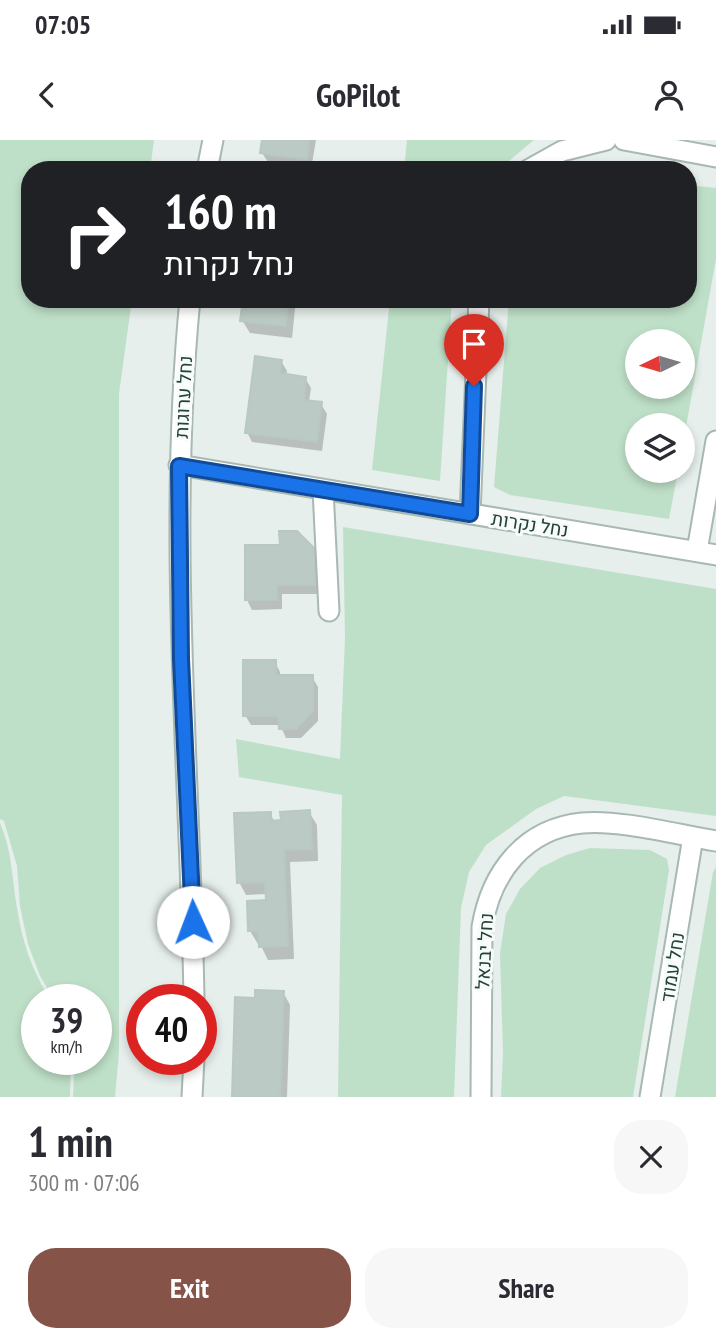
<!DOCTYPE html>
<meta charset="utf-8">
<style>
:root{--surface:#fff;--page:#f7f7f7;--text:#2b2b33;--muted:#7c7c81;--accent:#855347}
body{margin:0;font-family:"PT Sans Narrow",Heebo,sans-serif;background:var(--page);color:var(--text);height:100vh;display:flex;flex-direction:column;font-size:26px;white-space:nowrap}
*{box-sizing:border-box;margin:0}
p{font-size:23px;color:var(--muted)}
.icon{flex:none;width:38px;height:38px;fill:none;stroke:currentColor;stroke-width:2;stroke-linecap:round;stroke-linejoin:round}
.map{position:relative;height:957px;overflow:hidden}
.sheet{display:flex;flex-direction:column;background:var(--surface);flex:1}
.sheet>*{flex:none}
.guide{position:absolute;left:21px;top:21px;width:676px;height:147px;border-radius:28px;box-shadow:0 4px 10px #0003;background:#202124;color:#fff;overflow:hidden}
.needle{width:46px;rotate:265deg}
.controls{position:absolute;left:625px;top:189px;display:grid;gap:14px}
.controls a{display:grid;place-items:center;width:70px;height:70px;border-radius:50%;background:var(--surface);box-shadow:0 4px 10px #0003;font-size:35px}
.speed{position:absolute;left:21px;top:844px;display:flex;gap:14px;font-size:35px;font-weight:700;text-align:center}
.speed>*{display:grid;place-content:center;width:91px;height:91px;border-radius:50%;background:var(--surface);box-shadow:0 4px 10px #0003;line-height:1}
.speed small{font-size:18px;font-weight:400}
.speed .limit{border:10px solid #d22;background:#fff;color:#111}
.pin{position:absolute;display:grid;place-items:center;width:60px;height:60px;color:#fff;margin:-72px -30px;border-radius:50% 50% 50% 0;rotate:-45deg;box-shadow:0 0 7px #0007}
.pin .icon{rotate:45deg}
.me{position:absolute;width:77px;margin:-38px;rotate:358deg;stroke-linejoin:round;filter:drop-shadow(0 0 5px #0008)}
.turn{display:flex;align-items:center;gap:24px;height:147px;padding:0 28px;font-size:32px}
.turn .icon{width:91px;height:91px;stroke-width:2.5}
.turn b{display:block;font-size:49px;line-height:60px}
.round{display:grid;place-items:center;flex:none;width:74px;height:74px;border-radius:28px;background:var(--page)}
.summary{display:flex;align-items:center;justify-content:space-between;height:119px;padding:0 28px}
h1{font-size:42px;font-weight:600;line-height:52px}
.action{display:flex;gap:14px;margin-top:auto;padding:14px 28px}
.action a{flex:1;height:80px;border-radius:28px;background:var(--accent);color:#fff;font-size:28px;font-weight:600;line-height:80px;text-align:center}
.action a+a{background:var(--page);color:var(--text)}
.status{display:flex;justify-content:space-between;align-items:center;height:49px;padding:0 35px;background:var(--surface);direction:ltr}
.status svg{height:19px;fill:currentColor}
header{display:flex;justify-content:space-between;align-items:center;height:91px;padding:0 28px;background:var(--surface);font-size:32px;font-weight:600}
.map>svg:first-child{display:block}
</style>
<div class="status"><b>07:05</b><svg viewBox="0 0 49 12"><path d="M0 12V9h3v3zM5 12V6h3v6zM10 12V3h3v9zM15 12V0h3v12zM26 1h20v11H26zM47 4h2v5h-2z"/></svg></div>
<header><svg class="icon" aria-label="back" viewBox="0 0 24 24"><path d="M15 5l-7 7 7 7"/></svg>GoPilot<svg class="icon" aria-label="person" viewBox="0 0 24 24"><circle cx="12" cy="8" r="4"/><path d="M4 21q1-7 8-7t8 7"/></svg></header>
<div class="map">
<svg width="716" height="957" viewBox="0 0 716 957">
<rect width="100%" height="100%" fill="#e6efeb"/>
<path fill="#bfe0c8" fill-rule="evenodd" d="M 0,0 L 154,0 L 150,30 L 30,30 L 30,159 L 132,159 L 119,254 L 119,912 L 115,957 L 73,957 L 75,919 L 96,919 L 96,859 L 54,859 L 40,836 L 28,804 L 20,766 L 17,726 L 4,681 L 0,679 Z
M 407,0 L 534,0 L 498,30 L 404,30 Z
M 688,45 L 716,48 L 716,119 L 683,304 L 682,285 L 637,285 L 637,331 L 678,331 L 669,379 L 510,355 L 494,347 L 509,159 L 688,159 ZM 682,201 L 682,247 L 637,247 L 637,201 Z
M 390,159 L 452,159 L 440,341 L 372,330 Z
M 343,387 L 716,449 L 716,676 L 564,656 L 536,669 L 486,705 L 469,732 L 461,768 L 454,957 L 338,957 L 342,655 L 239,637 L 236,599 L 340,619 L 345,497 Z
M 0,683 C 12,710 12,739 17,768 C 22,801 32,831 50,859 L 37,859 L 37,919 L 71,919 L 70,957 L 0,957 Z
M 590,708 L 650,710 L 667,719 L 669,730 L 633,957 L 501,957 L 503,913 L 500,813 L 506,774 L 520,749 L 540,728 L 566,715 Z
M 716,727 L 716,957 L 675,957 L 713,732 Z"/>
<path fill="#0003" d="M 264,0 L 316,0 L 311,29 L 268,22 L 262,13 Z
M 244,159 L 296,159 L 292,198 L 250,193 L 242,180 Z
M 281,221 L 287,231 L 286,236 L 305,238 L 311,248 L 309,262 L 321,264 L 327,274 L 322,311 L 252,302 L 247,292 Z
M 281,406 L 313,410 L 319,421 L 319,454 L 282,454 L 282,469 L 252,470 L 247,460 Z
M 275,522 L 280,532 L 280,537 L 312,537 L 318,547 L 318,581 L 301,598 L 286,598 L 280,585 L 251,585 L 245,575 Z
M 309,672 L 317,685 L 318,721 L 290,722 L 294,819 L 268,820 L 260,804 L 258,804 L 250,791 L 267,762 L 267,754 L 246,755 L 239,742 L 270,674 L 275,682 Z
M 283,852 L 290,865 L 287,957 L 234,957 L 257,860 Z"/>
<path fill="#bbcac4" stroke="#b8c9c2" stroke-width="2" d="M 262,0 L 309,0 L 307,20 L 260,13 Z
M 243,159 L 288,159 L 286,186 L 240,181 Z
M 255,216 L 282,220 L 280,233 L 306,237 L 304,260 L 322,262 L 317,302 L 245,293 Z
M 279,391 L 297,391 L 315,409 L 315,445 L 277,445 L 277,460 L 245,460 L 245,405 L 280,405 Z
M 243,520 L 276,520 L 276,535 L 313,535 L 313,571 L 296,589 L 279,589 L 278,576 L 243,576 Z
M 310,670 L 312,709 L 284,710 L 288,806 L 259,807 L 258,791 L 248,791 L 247,761 L 266,760 L 265,742 L 237,743 L 234,673 L 271,672 L 271,681 L 281,680 L 280,672 Z
M 255,850 L 284,851 L 280,957 L 232,957 L 235,857 L 255,858 Z"/>
<g fill="none" stroke-linecap="round" stroke-linejoin="round">
<g stroke="#a8b8b2" stroke-width="23">
<path id="minor" d="M 624,0 L 716,17
M 207,30 L 213,0
M 528,30 L 562,11 L 606,0
M 190,159 C 167,394 190,625 194,859
M 179,325 L 716,415
M 323,349 L 329,471
M 470,374 L 479,159
M 697,411 L 716,301
M 192,957 L 194,919
M 481,957 L 482,787 C 491,733 524,689 582,683 C 618,679 679,695 716,701
M 650,957 L 693,697"/>
</g>
<use href="#minor" stroke="#fff" stroke-width="19"/>
</g>
<g fill="none" stroke-linecap="round" stroke-linejoin="round">
<g stroke="#114b97" stroke-width="18">
<path id="route" d="M 193,782 L 181,519 L 179,326 L 470,374 L 474,246"/>
</g>
<use href="#route" stroke="#1a73e8" stroke-width="12"/>
</g>
<g text-anchor="middle" stroke-width="6" stroke-linejoin="round" paint-order="stroke">
<g font-size="19" fill="#24423a" stroke="#f7fbf9">
<text transform="translate(183 257) rotate(-87)" y="7">נחל ערוגות</text>
<text transform="translate(530 384) rotate(9)" y="7">נחל נקרות</text>
<text transform="translate(484 811) rotate(-87)" y="7">נחל יבנאל</text>
<text transform="translate(672 827) rotate(-81)" y="7">נחל עמוד</text>
</g>
</g>
</svg>
<div class="controls">
<a><svg class="needle" viewBox="-14 -14 28 28"><path d="M0-13l5 13h-10z" fill="#e53935"/><path d="M0 13l5-13h-10z" fill="#7c7c81"/></svg></a>
<a><svg class="icon" aria-label="layers" viewBox="0 0 24 24"><path d="M12 4l9 5-9 5-9-5zM3 14l9 5 9-5"/></svg></a>
</div>
<div class="speed"><div>39<small>km/h</small></div><div class="limit">40</div></div>
<div class="pin" style="left:474px;top:246px;background:#d93025"><svg class="icon" aria-label="arrive" viewBox="0 0 24 24"><path d="M6 21V4h12l-3 4 3 4H6"/></svg></div>
<svg class="me" style="left:193px;top:782px" viewBox="-20 -20 40 40"><circle r="19" fill="#fff"/><path d="M0-13L10 11 0 6-10 11z" fill="#1a73e8"/></svg>
<div class="guide">
<div class="turn"><svg class="icon" aria-label="right" viewBox="0 0 24 24"><path d="M7 20v-9h11M14 6l5 5-5 5"/></svg><div><b>160 m</b>נחל נקרות</div></div>
</div>
</div>
<section class="sheet">
<div class="summary"><div><h1>1 min</h1><p>300 m · 07:06</p></div><a class="round"><svg class="icon" aria-label="close" viewBox="0 0 24 24"><path d="M6 6l12 12M18 6L6 18"/></svg></a></div>
<div class="action"><a>Exit</a><a>Share</a></div>
</section>
